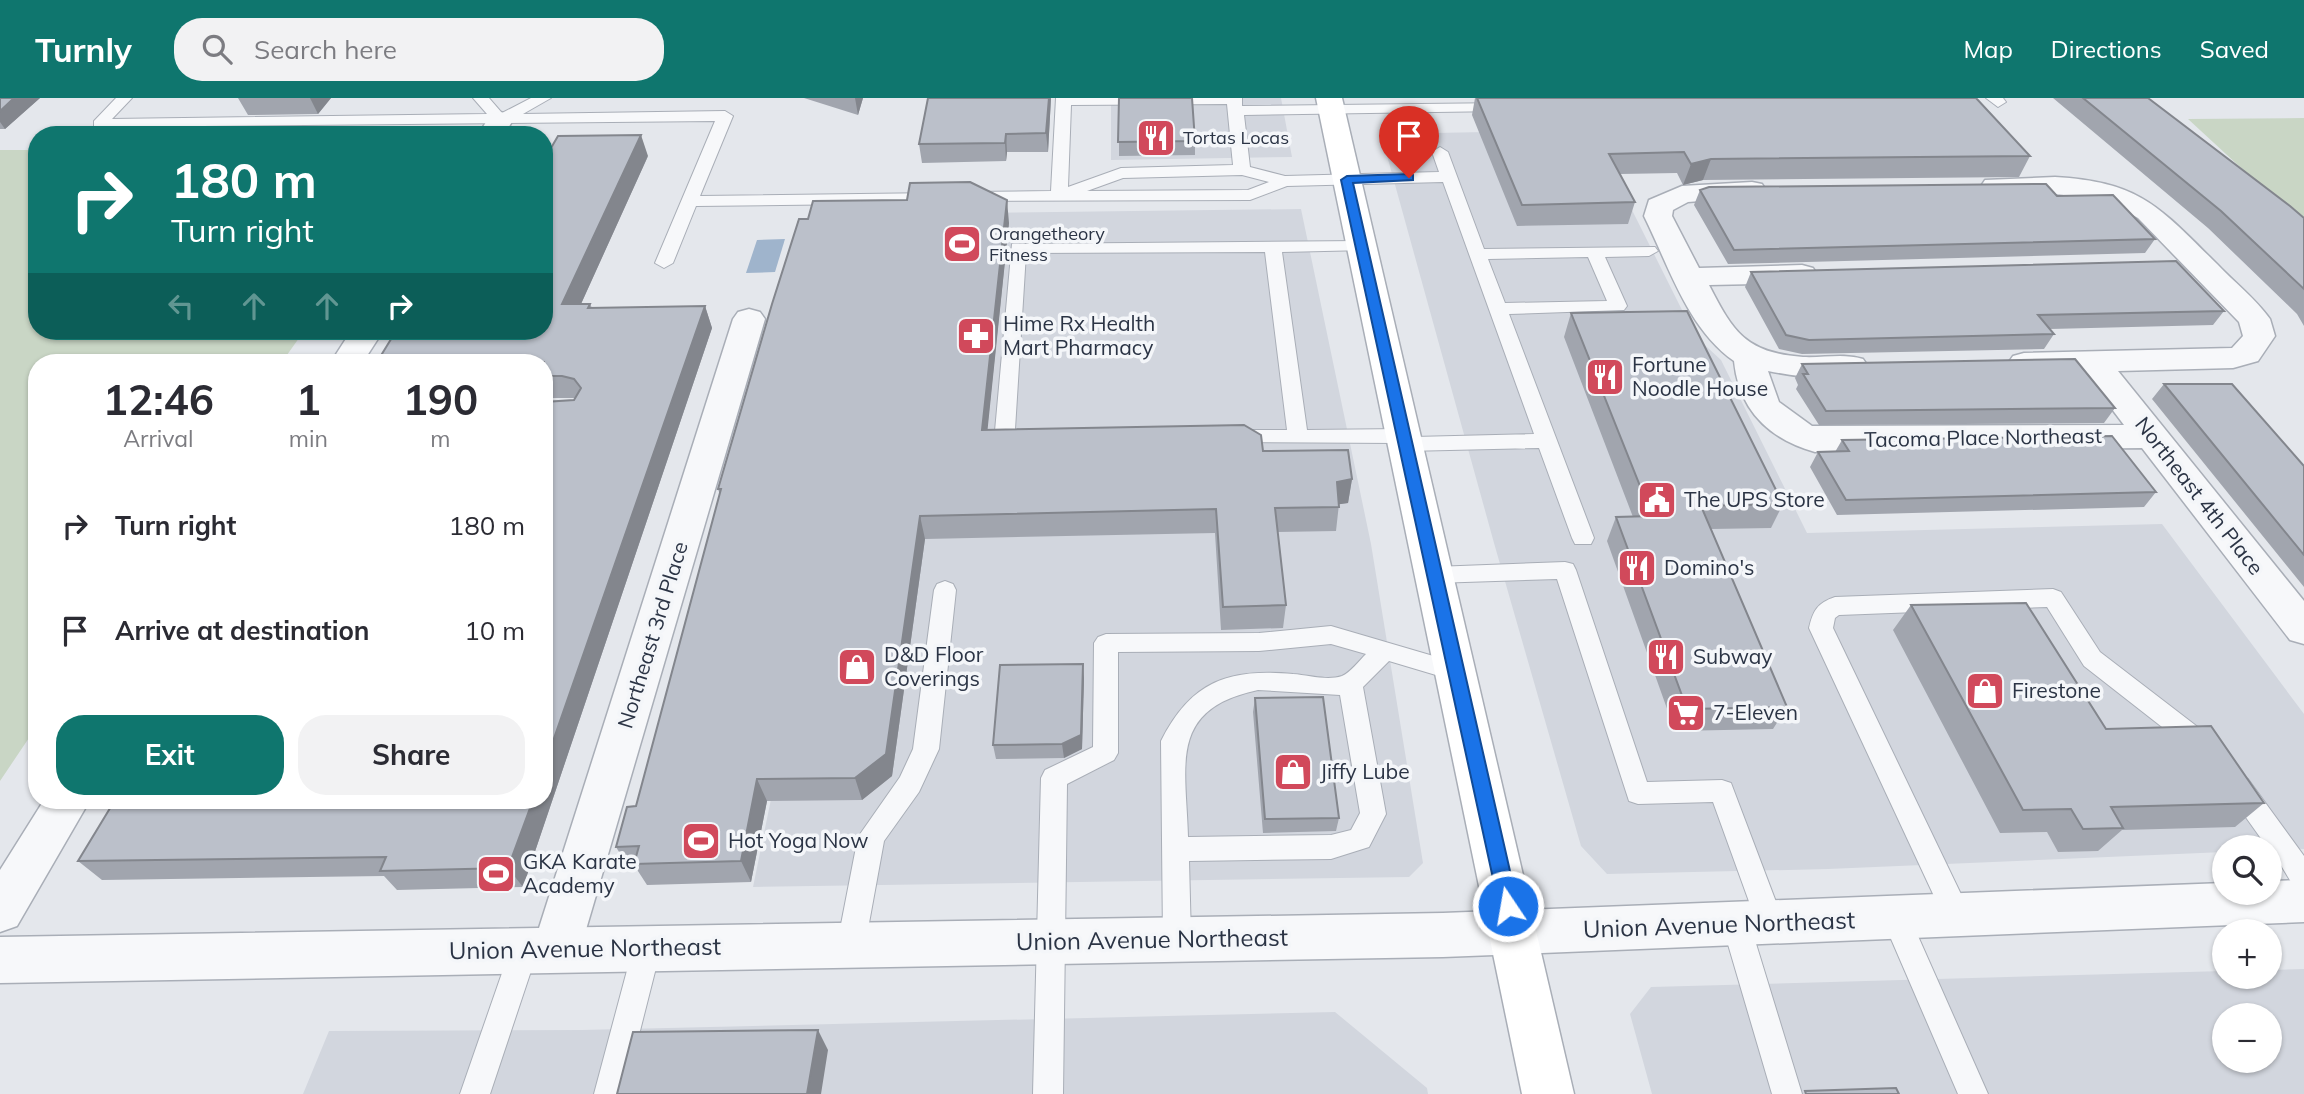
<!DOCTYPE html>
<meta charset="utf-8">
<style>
:root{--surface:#fff;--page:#f2f2f3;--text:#2b2b33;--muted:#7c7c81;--accent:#0f766e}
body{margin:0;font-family:Mulish,sans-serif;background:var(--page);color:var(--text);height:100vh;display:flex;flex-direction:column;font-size:26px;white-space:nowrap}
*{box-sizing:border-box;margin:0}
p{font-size:23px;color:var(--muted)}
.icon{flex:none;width:38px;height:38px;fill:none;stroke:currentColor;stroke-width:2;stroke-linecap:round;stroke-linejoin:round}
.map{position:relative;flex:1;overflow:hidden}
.panel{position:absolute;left:28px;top:256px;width:525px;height:455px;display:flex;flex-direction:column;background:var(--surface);border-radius:28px;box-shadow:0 2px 5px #0004}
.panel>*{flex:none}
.top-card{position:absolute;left:28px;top:28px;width:525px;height:214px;border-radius:28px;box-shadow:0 2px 5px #0004;background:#0f766e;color:#fff;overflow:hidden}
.fabs{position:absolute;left:2212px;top:737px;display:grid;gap:14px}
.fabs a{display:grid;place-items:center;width:70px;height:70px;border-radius:50%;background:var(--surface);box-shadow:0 2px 5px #0004;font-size:35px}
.pin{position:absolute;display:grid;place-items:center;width:60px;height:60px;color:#fff;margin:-72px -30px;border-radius:50% 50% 50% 0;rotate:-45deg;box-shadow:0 0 7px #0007}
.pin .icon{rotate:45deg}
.me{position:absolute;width:77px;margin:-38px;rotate:348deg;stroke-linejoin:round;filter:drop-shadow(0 0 5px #0008)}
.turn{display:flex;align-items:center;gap:24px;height:147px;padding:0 28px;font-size:32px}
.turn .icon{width:91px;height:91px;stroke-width:2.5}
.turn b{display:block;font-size:49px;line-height:60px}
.lanes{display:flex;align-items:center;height:66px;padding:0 28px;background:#0003;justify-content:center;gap:35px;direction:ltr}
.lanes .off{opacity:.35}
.eta{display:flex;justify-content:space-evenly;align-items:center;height:119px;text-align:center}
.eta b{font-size:42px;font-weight:700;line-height:49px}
.cta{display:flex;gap:14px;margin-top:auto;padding:14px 28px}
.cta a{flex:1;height:80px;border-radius:28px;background:var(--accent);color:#fff;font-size:28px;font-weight:700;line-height:80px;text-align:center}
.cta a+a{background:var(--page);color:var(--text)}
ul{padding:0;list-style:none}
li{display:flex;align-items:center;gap:21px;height:105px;padding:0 28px}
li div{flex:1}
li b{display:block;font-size:26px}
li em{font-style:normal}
header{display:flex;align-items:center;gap:42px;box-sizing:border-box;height:98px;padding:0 35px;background:var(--accent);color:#fff}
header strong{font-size:33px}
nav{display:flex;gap:38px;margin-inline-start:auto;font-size:24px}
.search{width:490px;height:63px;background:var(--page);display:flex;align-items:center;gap:18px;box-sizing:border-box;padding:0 24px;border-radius:28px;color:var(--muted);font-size:26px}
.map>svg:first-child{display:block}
</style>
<header>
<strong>Turnly</strong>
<div class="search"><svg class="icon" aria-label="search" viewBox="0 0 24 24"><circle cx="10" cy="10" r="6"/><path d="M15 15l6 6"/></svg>Search here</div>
<nav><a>Map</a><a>Directions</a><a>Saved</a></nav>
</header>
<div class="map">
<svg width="2304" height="996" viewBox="0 0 2304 996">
<rect width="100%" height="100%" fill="#e4e7ec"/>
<path fill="#d2d6de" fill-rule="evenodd" d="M 1111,0 L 1281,0 L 1292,59 L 1111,62 Z
M 1592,32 L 1695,238 L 1721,262 L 1807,435 L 2162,426 L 2304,616 L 2304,751 L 2224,749 L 2224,754 L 1828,771 L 1607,776 L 1581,748 L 1494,445 L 1381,36 Z
M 1301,111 L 1371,446 L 1423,765 L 1409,779 L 753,789 L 891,116 Z
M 2304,871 L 2304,996 L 1652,996 L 1630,916 L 1651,889 L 2224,873 L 2224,878 L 2270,878 L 2270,872 ZM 2224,917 L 2270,917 L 2270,962 L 2224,962 Z
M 1335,914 L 1427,990 L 1428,996 L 303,996 L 329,933 L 582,932 Z"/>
<path fill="#c9d6c5" d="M 2304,20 L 2304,128 L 2188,21 Z
M 0,52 L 37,52 L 37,233 L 304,233 L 282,264 L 37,264 L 37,628 L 0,683 Z"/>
<path fill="#9fb4cc" d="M 785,141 L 775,174 L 746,175 L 757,142 Z"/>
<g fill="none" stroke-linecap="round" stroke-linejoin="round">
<g stroke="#a9aeb7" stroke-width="2">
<path id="service" d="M 116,0 L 132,0 L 112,21 L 487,16 L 473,0 L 489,0 L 502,15 L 531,0 L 551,0 L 523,16 L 725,13 L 733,18 L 700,98 L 938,95 L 946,100 L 938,105 L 696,108 L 673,165 L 664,170 L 655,165 L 715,23 L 94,29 L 94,23 Z
M 1056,0 L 1242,0 L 1242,8 L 1507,5 L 1507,11 L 1502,13 L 1244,17 L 1250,69 L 1285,78 L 1439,74 L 1432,54 L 1440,49 L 1448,54 L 1484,151 L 1655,149 L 1658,153 L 1649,158 L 1605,159 L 1627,208 L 1624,212 L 1509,216 L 1594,440 L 1591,446 L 1575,446 L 1572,440 L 1539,350 L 1406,353 L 1399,351 L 1397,345 L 1225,344 L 1222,339 L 1225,334 L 1232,332 L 1287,332 L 1265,154 L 1026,155 L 1015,331 L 1037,336 L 1040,341 C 1029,357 1003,346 995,333 L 1012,146 L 1361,143 L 1367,144 L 1370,148 L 1367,152 L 1282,154 L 1307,332 L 1404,331 L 1411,333 L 1414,339 L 1534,336 L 1443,84 L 1287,88 L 1250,102 L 966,103 L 964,99 L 972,94 L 1051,93 ZM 1227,6 L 1233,67 L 1121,70 L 1068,89 L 1071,7 ZM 1242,77 L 1269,84 L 1248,92 L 1087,93 L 1123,80 ZM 1588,159 L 1607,203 L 1505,205 L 1488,161 Z
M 1986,0 L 2003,0 L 2006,4 L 1998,9 Z
M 1565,464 L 1573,466 L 1576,472 L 1647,684 L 1722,682 L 1731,685 L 1784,825 L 1780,834 L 1770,838 L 1760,834 L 1713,704 L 1638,706 L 1629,703 L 1557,481 L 1434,485 L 1426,483 L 1423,477 L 1426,471 L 1434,469 Z
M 945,483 L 953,486 L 956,492 L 939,651 L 919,694 L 884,743 L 865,847 L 861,856 L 851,860 L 841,856 L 837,847 L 858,739 L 900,679 L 913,651 L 934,492 L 937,486 Z
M 2053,491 L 2061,494 L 2100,554 L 2212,640 L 2216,647 L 2212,654 L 2203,657 L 2194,654 L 2084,568 L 2047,509 L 1839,517 L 1835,520 L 1833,530 L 1971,817 L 1967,826 L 1957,830 L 1947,826 L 1809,530 C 1813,513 1817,505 1835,499 Z
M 1331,528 L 1464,567 L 1468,574 L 1464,581 L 1456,583 L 1389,563 L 1363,589 L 1386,716 L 1369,749 L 1331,761 L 1189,763 L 1191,841 L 1187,850 L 1177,854 L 1167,850 L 1163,841 L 1161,643 C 1191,583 1229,570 1293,576 C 1308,577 1327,583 1342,578 C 1350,575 1359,563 1366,556 L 1331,546 L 1259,553 L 1118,554 L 1118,655 L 1114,662 L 1067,686 L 1063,996 L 1033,996 L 1041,680 L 1045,672 L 1093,649 L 1094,545 L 1098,539 L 1106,536 L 1259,535 ZM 1258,592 L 1340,597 L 1360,715 L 1351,732 L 1331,737 L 1188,739 C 1186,666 1168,611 1258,592 Z
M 2239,678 L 2248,681 L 2304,758 L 2304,792 L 2294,789 L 2270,749 L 2267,749 L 2230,697 L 2226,689 L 2230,681 Z
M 1896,807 L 1906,811 L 1988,996 L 1958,996 L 1882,820 L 1886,811 Z
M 1736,813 L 1746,817 L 1750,826 L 1802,996 L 1772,996 L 1722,826 L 1726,817 Z
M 647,837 L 657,841 L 661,850 L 624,996 L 594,996 L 633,850 L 637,841 Z
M 524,839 L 534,843 L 538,852 L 490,996 L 460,996 L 510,852 L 514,843 Z"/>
</g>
<g stroke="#a9aeb7" stroke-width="3">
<path id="minor" d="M 500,14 L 509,16 L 513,22 L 504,37 L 478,37 L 491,16 Z
M 2055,79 C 2141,84 2159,109 2217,166 C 2234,184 2256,201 2270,221 L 2275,238 L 2258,263 L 2233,270 L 2118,273 L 2304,503 L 2304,546 L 2290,542 L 2142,350 L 1815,354 C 1769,341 1739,312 1734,263 C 1687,230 1669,168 1644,118 L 1649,102 L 1682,88 L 1752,84 L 1762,86 L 1766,92 L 1762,98 L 1688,104 L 1673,112 L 1672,118 L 1699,170 L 1802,167 L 1813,170 L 1817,176 L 1813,182 L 1802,185 L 1709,187 C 1733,234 1746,255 1803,259 C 1824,260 1843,255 1863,261 L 1868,268 L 1863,275 C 1832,284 1799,279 1768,273 L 1779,304 L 1812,328 L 2124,327 L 2084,274 L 2024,275 L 2013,272 L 2008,265 L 2013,258 L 2024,255 L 2232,250 L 2243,238 L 2239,224 L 2138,120 C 2092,93 2047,95 1995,96 L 1985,94 L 1981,88 L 1985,82 Z
M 749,211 L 760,214 L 765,221 L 580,852 L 573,868 L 556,874 L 539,868 L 532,852 L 733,221 L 738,214 Z
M 351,233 L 383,233 L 363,264 L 331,264 Z
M 44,702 L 90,702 L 17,828 L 0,834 L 0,772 Z"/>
</g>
<g stroke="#a9aeb7" stroke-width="3">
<path id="tertiary" d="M 2304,782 L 2304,824 L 1443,859 L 0,885 L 0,839 L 1443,815 L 2224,785 L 2224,794 L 2270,794 L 2270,783 Z"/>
</g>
<g stroke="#a9aeb7" stroke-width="3">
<path id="secondary" d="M 1316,0 L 1342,0 L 1574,996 L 1522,996 Z"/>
</g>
<use href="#service" fill="#f7f8fa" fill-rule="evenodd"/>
<use href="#minor" fill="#f7f8fa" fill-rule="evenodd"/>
<use href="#tertiary" fill="#f7f8fa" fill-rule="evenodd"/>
<use href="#secondary" fill="#fff" fill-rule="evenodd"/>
</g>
<path fill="#a1a5ae" d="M 0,0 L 40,0 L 5,31 L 0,31 Z
M 238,0 L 331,0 L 318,16 L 248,17 Z
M 804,0 L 863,0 L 858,17 Z
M 928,0 L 1051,0 L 1048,54 L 1007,54 L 1006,63 L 922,65 L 919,46 Z
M 1119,0 L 1195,43 L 1195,57 L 1119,58 Z
M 1475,0 L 1976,0 L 2030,58 L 2019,79 L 1703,82 L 1683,87 L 1677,75 L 1620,76 L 1635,104 L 1628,126 L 1517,128 L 1472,17 Z
M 2053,0 L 2148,0 L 2304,120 L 2304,228 L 2297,216 L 2208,130 Z
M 648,58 L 581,206 L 590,206 L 592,210 L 705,208 L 712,230 L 523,789 L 397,792 L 384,778 L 102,782 L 78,763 L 544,702 L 575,300 L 544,300 L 544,233 Z
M 1700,92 L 2057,98 L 2155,141 L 2145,155 L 1728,166 L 1694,107 Z
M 907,102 L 1009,125 L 987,332 L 1263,353 L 1352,381 L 1348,405 L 1339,406 L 1336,433 L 1277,434 L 1286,507 L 1283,530 L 1221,532 L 1215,435 L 925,441 L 892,678 L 862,702 L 767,703 L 751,784 L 647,787 L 636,770 L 629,770 L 616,749 L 636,708 L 720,397 L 718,391 L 808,121 Z
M 1751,174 L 2224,213 L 2213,227 L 2050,231 L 2054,236 L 2044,251 L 1802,256 L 1779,251 L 1745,189 Z
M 1571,215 L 1783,406 L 1771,430 L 1711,431 L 1787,609 L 1773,631 L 1675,633 L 1607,443 L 1616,419 L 1633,419 L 1564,239 Z
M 1802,266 L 2115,310 L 2104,325 L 1819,327 L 1796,291 L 1798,287 L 1795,280 Z
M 2164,286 L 2304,368 L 2304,489 L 2152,301 Z
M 1842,342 L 2156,394 L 2144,409 L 1837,417 L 1810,369 L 1818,354 L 1835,354 Z
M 1911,507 L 2106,631 L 2264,705 L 2235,729 L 2122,732 L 2098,753 L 2058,754 L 2047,734 L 2000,735 L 1893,532 Z
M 1084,580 L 1082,651 L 1064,660 L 996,661 L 993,647 Z
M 1255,600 L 1339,720 L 1336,733 L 1263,735 L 1253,614 Z"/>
<path fill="#83868d" d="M 14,0 L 40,0 L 5,31 L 0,24 L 0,13 Z
M 310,0 L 331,0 L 318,16 Z
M 855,0 L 863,0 L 858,17 Z
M 1049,0 L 1051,0 L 1048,54 L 1046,35 Z
M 1006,36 L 1007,54 L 1006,63 L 1005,45 Z
M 641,37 L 648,58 L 571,228 L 562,206 Z
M 1711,61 L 1703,82 L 1683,87 L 1691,66 Z
M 1007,102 L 1009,125 L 985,356 L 982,332 Z
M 705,208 L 712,230 L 523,789 L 508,770 L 533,702 L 544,702 L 544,669 Z
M 1352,381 L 1348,405 L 1334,407 L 1337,384 Z
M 920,418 L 925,441 L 892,678 L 862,702 L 855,680 Z
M 1083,566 L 1084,580 L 1082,651 L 1064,660 L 1062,646 Z
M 757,681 L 767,703 L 751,784 L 741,763 Z
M 818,932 L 828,952 L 821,996 L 807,996 Z"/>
<path fill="#bbc0ca" stroke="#83868d" stroke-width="2" d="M 0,0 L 14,0 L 0,13 Z
M 928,0 L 1049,0 L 1046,35 L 1006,36 L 1005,45 L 919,46 Z
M 1119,0 L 1192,0 L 1195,43 L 1118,44 Z
M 1477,0 L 1976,0 L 2030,58 L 1711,61 L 1691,66 L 1684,54 L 1609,56 L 1635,104 L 1522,107 Z
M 2083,0 L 2148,0 L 2290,108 L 2304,120 L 2304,191 L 2221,113 Z
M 641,37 L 562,206 L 590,206 L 588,210 L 705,208 L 544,669 L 544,304 L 574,302 L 581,290 L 574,281 L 562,278 L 544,278 L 544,264 L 377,264 L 396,233 L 544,233 L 544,62 L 558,38 Z
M 970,84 L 1007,102 L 982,332 L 1244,327 L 1261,337 L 1263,353 L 1348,352 L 1352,381 L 1337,384 L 1339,409 L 1275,410 L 1286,507 L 1223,509 L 1216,411 L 920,418 L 886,656 L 855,680 L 757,681 L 741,763 L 634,766 L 639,748 L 616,749 L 627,709 L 636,708 L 721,391 L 718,391 L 772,206 L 799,121 L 808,121 L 813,103 L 907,102 L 910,85 Z
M 2046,86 L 2057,98 L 2113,97 L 2155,141 L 1734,152 L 1700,92 L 1709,89 Z
M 2176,163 L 2224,213 L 2038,217 L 2054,236 L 1809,242 L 1786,237 L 1751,174 Z
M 1687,213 L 1783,406 L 1701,408 L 1787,609 L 1687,611 L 1616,419 L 1652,418 L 1571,215 Z
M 2075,261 L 2115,310 L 1826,313 L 1803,276 L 1808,276 L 1802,266 Z
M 2164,286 L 2232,286 L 2304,368 L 2304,457 Z
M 2112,338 L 2156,394 L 1846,402 L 1818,354 L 1849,353 L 1842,342 Z
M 2026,505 L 2106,631 L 2211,628 L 2264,705 L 2111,709 L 2123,730 L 2083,731 L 2071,711 L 2023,712 L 1911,507 Z
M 1083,566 L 1081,637 L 1062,646 L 993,647 L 1000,567 Z
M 1323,599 L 1339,720 L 1265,721 L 1255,600 Z
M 115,702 L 533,702 L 508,770 L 380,773 L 386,759 L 78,763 Z
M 818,932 L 807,996 L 617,996 L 633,934 Z
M 1896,990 L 1899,996 L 1806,996 L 1805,993 Z"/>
<path fill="#1a73e8" stroke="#114b97" stroke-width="2" d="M 1409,76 L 1413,77 L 1413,82 L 1353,85 L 1518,808 L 1515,814 L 1508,816 L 1502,814 L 1499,808 L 1341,82 L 1347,78 Z"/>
<defs>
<g id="restaurant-square" transform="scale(2.0125)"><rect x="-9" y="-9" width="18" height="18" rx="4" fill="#d1495b" stroke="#f4f6f9"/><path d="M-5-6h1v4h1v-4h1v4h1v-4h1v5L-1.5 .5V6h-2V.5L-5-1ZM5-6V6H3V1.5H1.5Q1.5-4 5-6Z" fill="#fff"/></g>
<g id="stadium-square" transform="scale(2.0125)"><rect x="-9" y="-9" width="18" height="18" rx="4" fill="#d1495b" stroke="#f4f6f9"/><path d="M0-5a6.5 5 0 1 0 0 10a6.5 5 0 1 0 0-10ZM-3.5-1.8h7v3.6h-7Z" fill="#fff"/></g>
<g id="pharmacy-square" transform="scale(2.0125)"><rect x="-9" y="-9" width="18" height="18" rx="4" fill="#d1495b" stroke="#f4f6f9"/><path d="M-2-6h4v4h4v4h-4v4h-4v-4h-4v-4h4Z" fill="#fff"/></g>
<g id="civic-square" transform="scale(2.0125)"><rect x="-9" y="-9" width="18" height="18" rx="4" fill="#d1495b" stroke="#f4f6f9"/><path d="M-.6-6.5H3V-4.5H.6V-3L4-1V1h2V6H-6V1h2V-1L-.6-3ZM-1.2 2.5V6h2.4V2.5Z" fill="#fff"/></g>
<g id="shop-square" transform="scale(2.0125)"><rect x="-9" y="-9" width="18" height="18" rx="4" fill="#d1495b" stroke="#f4f6f9"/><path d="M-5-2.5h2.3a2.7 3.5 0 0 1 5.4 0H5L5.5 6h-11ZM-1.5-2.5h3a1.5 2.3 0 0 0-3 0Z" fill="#fff"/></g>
<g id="supermarket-square" transform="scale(2.0125)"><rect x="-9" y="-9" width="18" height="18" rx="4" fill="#d1495b" stroke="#f4f6f9"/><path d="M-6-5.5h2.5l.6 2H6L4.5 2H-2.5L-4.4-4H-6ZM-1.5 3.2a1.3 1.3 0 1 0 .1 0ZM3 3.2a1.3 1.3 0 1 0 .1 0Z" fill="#fff"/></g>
</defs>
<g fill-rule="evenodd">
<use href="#restaurant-square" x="1156" y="40"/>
<use href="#stadium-square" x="962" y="146"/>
<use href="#pharmacy-square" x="976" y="238"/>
<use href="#restaurant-square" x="1605" y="279"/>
<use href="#civic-square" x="1657" y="402"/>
<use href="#restaurant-square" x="1637" y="470"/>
<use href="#restaurant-square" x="1666" y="559"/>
<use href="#shop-square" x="857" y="569"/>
<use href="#shop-square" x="1985" y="593"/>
<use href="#supermarket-square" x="1686" y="615"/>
<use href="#shop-square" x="1293" y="674"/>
<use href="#stadium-square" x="701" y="743"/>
<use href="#stadium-square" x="496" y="776"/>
</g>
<g text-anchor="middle" stroke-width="7" stroke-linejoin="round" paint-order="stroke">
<g font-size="18" fill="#2b3445" stroke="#f4f6f9" text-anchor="start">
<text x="1183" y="46">Tortas Locas</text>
<text x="989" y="142">Orangetheory<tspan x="989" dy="21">Fitness</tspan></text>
</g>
<g font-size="21" fill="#2b3445" stroke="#f4f6f9" text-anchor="start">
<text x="1003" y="233">Hime Rx Health<tspan x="1003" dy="24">Mart Pharmacy</tspan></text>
<text x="1632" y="274">Fortune<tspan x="1632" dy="24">Noodle House</tspan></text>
<text x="1684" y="409">The UPS Store</text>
<text x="1664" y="477">Domino's</text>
<text x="884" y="564">D&amp;D Floor<tspan x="884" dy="24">Coverings</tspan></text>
<text x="1693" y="566">Subway</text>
<text x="2012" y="600">Firestone</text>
<text x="1713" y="622">7-Eleven</text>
<text x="1320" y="681">Jiffy Lube</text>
<text x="728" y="750">Hot Yoga Now</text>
<text x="523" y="771">GKA Karate<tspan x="523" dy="24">Academy</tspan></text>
</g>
<g font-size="21" fill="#2b3445" stroke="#f4f6f9">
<text transform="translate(1983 340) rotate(-1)" y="7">Tacoma Place Northeast</text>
<text transform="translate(2199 398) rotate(52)" y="7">Northeast 4th Place</text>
<text transform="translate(653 537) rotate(-73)" y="7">Northeast 3rd Place</text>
</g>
<g font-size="24" fill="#2b3445" stroke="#f4f6f9">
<text transform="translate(1719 827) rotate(-2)" y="8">Union Avenue Northeast</text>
<text transform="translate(1152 842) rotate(-1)" y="8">Union Avenue Northeast</text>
<text transform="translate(585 851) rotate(-1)" y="8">Union Avenue Northeast</text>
</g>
</g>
</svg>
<div class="fabs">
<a><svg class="icon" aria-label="search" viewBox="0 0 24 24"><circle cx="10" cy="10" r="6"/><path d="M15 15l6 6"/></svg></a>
<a>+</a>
<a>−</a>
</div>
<div class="pin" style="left:1409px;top:80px;background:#d93025"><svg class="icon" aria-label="arrive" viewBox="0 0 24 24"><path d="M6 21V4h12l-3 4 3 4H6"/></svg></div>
<svg class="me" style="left:1508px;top:808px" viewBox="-20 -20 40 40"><circle r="17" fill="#1a73e8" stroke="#fff" stroke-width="3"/><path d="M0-11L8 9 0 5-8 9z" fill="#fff"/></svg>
<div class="top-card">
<div class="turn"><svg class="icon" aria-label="right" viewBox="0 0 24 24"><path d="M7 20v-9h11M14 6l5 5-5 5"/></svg><div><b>180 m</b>Turn right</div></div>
<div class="lanes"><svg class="icon off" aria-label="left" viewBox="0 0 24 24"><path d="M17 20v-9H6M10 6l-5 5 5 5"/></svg><svg class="icon off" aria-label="ahead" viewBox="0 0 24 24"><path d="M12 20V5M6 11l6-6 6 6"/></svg><svg class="icon off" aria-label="ahead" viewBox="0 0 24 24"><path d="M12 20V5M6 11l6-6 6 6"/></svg><svg class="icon" aria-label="right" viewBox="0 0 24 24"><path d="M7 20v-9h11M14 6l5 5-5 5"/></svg></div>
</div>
<section class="panel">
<div class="eta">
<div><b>12:46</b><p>Arrival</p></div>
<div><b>1</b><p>min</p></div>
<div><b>190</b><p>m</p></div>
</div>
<ul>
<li><svg class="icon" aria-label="right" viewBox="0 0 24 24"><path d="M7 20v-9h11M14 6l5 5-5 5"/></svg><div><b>Turn right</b></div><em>180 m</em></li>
<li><svg class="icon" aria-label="arrive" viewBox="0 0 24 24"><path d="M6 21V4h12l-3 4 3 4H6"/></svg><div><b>Arrive at destination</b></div><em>10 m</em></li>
</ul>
<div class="cta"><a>Exit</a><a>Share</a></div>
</section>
</div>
